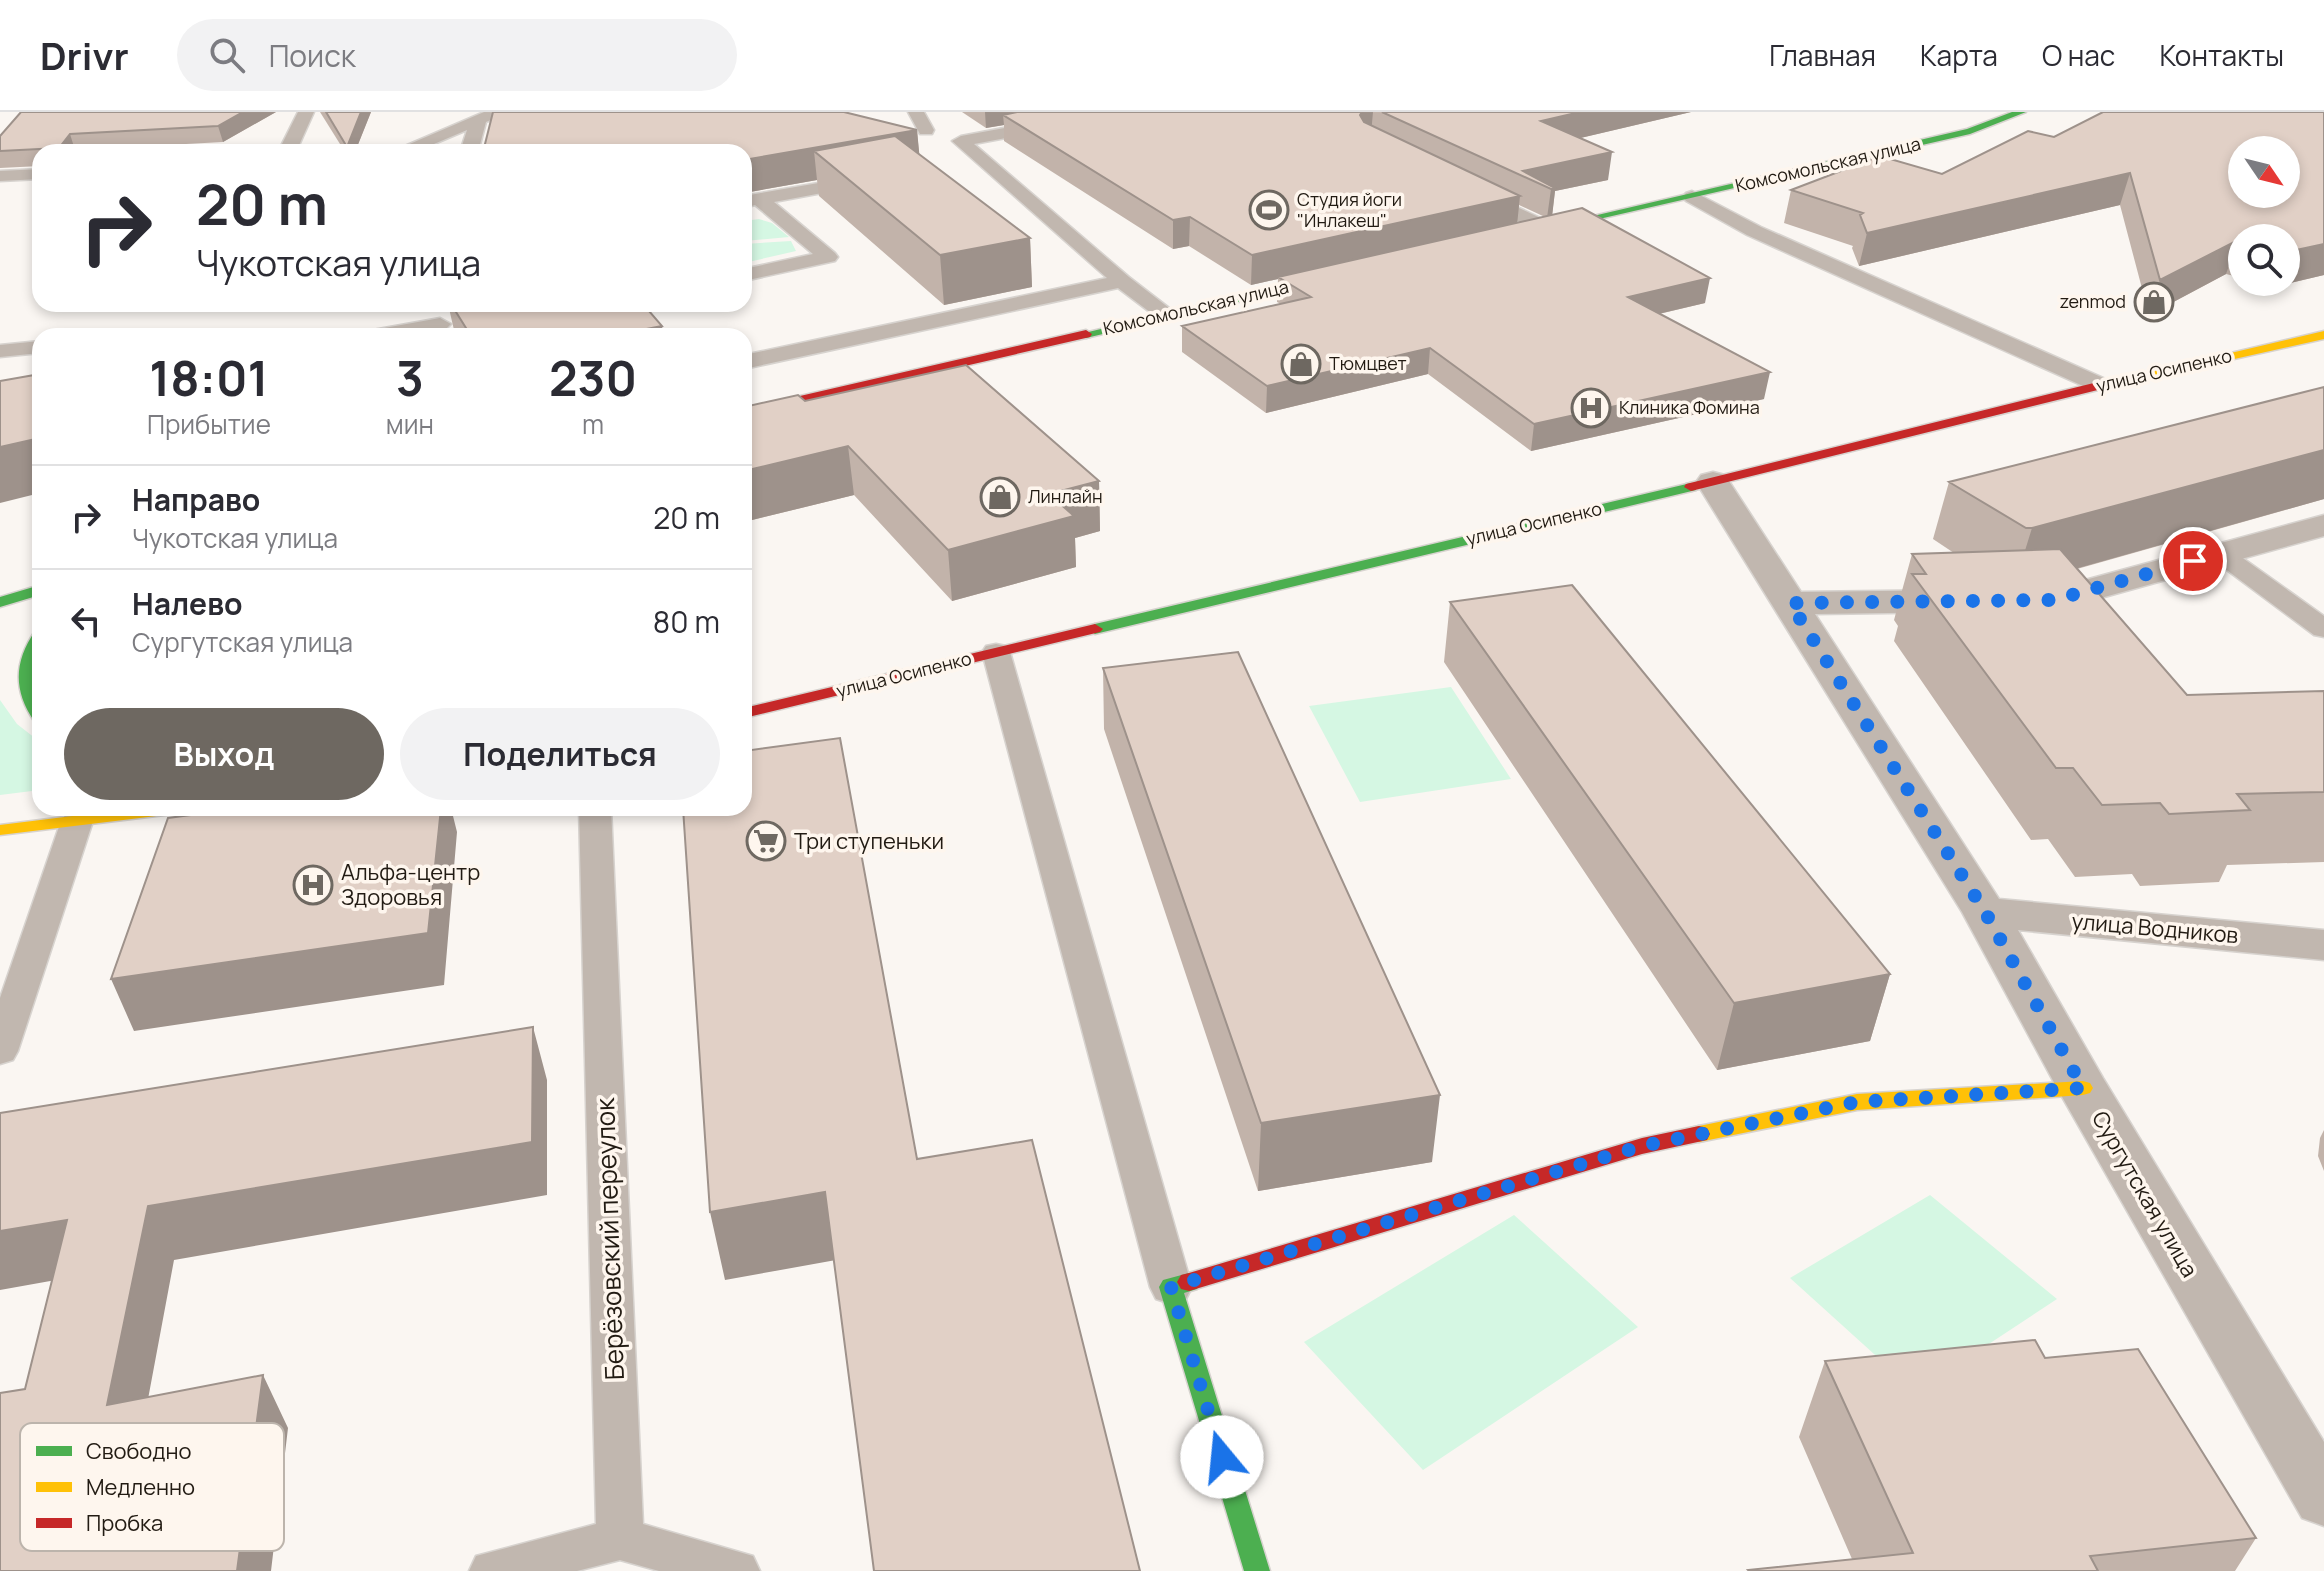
<!DOCTYPE html>
<html lang="ru">
<meta charset="utf-8">
<style>
:root{--surface:#fff;--page:#f2f2f3;--text:#2b2b33;--muted:#7c7c81;--line:#e1e1e2;--accent:#6e6861}
body{margin:0;font-family:Manrope,sans-serif;background:var(--page);color:var(--text);height:100vh;display:flex;flex-direction:column;font-size:30px;white-space:nowrap}
*{box-sizing:border-box;margin:0}
p{font-size:26px;color:var(--muted)}
.icon{flex:none;width:44px;height:44px;fill:none;stroke:currentColor;stroke-width:2;stroke-linecap:round;stroke-linejoin:round}
.map{position:relative;flex:1;overflow:hidden}
.drawer{position:absolute;left:32px;top:216px;width:720px;height:488px;display:flex;flex-direction:column;background:var(--surface);border-radius:24px;box-shadow:0 4px 12px #0003}
.drawer>*{flex:none}
.top-card{position:absolute;left:32px;top:32px;width:720px;height:168px;border-radius:24px;box-shadow:0 4px 12px #0003;background:#fff;color:var(--text);overflow:hidden}
.needle{width:52px;rotate:125deg}
.controls{position:absolute;left:2228px;top:24px;display:grid;gap:16px}
.controls a{display:grid;place-items:center;width:72px;height:72px;border-radius:50%;background:var(--surface);box-shadow:0 4px 12px #0003;font-size:40px}
.pin{position:absolute;display:grid;place-items:center;width:68px;height:68px;color:#fff;margin:-34px;border:4px solid #fff;border-radius:50%;box-shadow:0 2px 8px #0007}
.me{position:absolute;width:88px;margin:-44px;rotate:343deg;stroke-linejoin:round;filter:drop-shadow(0 0 6px #0008)}
.turn{display:flex;align-items:center;gap:28px;height:168px;padding:0 32px;font-size:36px}
.turn .icon{width:104px;height:104px;stroke-width:2.5}
.turn b{display:block;font-size:56px;line-height:68px}
.eta{display:flex;justify-content:space-evenly;align-items:center;height:136px;text-align:center}
.eta b{font-size:48px;font-weight:700;line-height:56px}
.cta{display:flex;gap:16px;margin-top:auto;padding:16px 32px}
.cta a{flex:1;height:92px;border-radius:48px;background:var(--accent);color:#fff;font-size:32px;font-weight:700;line-height:92px;text-align:center}
.cta a+a{background:var(--page);color:var(--text)}
ul{padding:0;list-style:none}
li{display:flex;align-items:center;gap:24px;height:104px;padding:0 32px;border-top:2px solid var(--line)}
li div{flex:1}
li b{display:block;font-size:30px}
li em{font-style:normal}
header{display:flex;align-items:center;gap:48px;box-sizing:border-box;height:112px;padding:0 40px;background:var(--surface);border-bottom:2px solid var(--line)}
header strong{font-size:38px}
nav{display:flex;gap:44px;margin-inline-start:auto;font-size:28px}
.search{width:560px;height:72px;background:var(--page);display:flex;align-items:center;gap:20px;box-sizing:border-box;padding:0 28px;border-radius:44px;color:var(--muted);font-size:30px}
.map>svg:first-child{display:block}
</style>
<header>
<strong>Drivr</strong>
<div class="search"><svg class="icon" aria-label="search" viewBox="0 0 24 24"><circle cx="10" cy="10" r="6"/><path d="M15 15l6 6"/></svg>Поиск</div>
<nav><a>Главная</a><a>Карта</a><a>О нас</a><a>Контакты</a></nav>
</header>
<div class="map">
<svg width="2324" height="1459" viewBox="0 0 2324 1459">
<rect width="100%" height="100%" fill="#faf6f2"/>
<path fill="#d5f7e3" d="M 759,107 L 772,111 L 789,125 L 744,129 L 744,109 Z
M 791,129 L 796,139 L 744,151 L 744,132 Z
M 1451,575 L 1511,667 L 1360,690 L 1309,594 Z
M 0,588 L 17,612 L 40,630 L 40,678 L 0,683 Z
M 1930,1083 L 2057,1187 L 1916,1280 L 1790,1166 Z
M 1514,1103 L 1638,1215 L 1423,1358 L 1304,1230 Z"/>
<g fill="none" stroke-linecap="round" stroke-linejoin="round">
<g stroke="#d7d3cf" stroke-width="3">
<path id="lane" d="M 298,0 L 314,0 L 296,40 L 278,40 Z
M 484,0 L 509,0 L 486,10 L 478,40 L 460,40 L 467,18 L 415,40 L 391,40 Z
M 908,0 L 924,0 L 934,18 L 932,22 L 920,22 Z
M 1090,0 L 1125,0 L 1117,5 L 974,32 L 1129,165 L 1173,199 L 1176,203 L 1173,207 L 1159,207 L 1118,176 L 744,257 L 744,243 L 1107,166 L 952,29 L 961,24 Z
M 40,57 L 40,67 L 0,69 L 0,59 Z
M 859,64 L 865,65 L 868,69 L 865,73 L 774,90 L 835,141 L 838,145 L 835,149 L 744,169 L 744,157 L 813,142 L 755,93 L 744,96 L 744,84 Z
M 1481,78 L 1553,112 L 1555,116 L 1553,120 L 1539,120 L 1475,87 L 1472,83 L 1475,79 Z
M 1692,79 L 1761,115 L 2108,268 L 2111,273 L 2108,278 L 2092,278 L 1747,123 L 1686,89 L 1683,85 L 1686,81 Z
M 440,206 L 451,212 L 447,216 L 408,224 L 362,224 L 373,218 Z
M 40,229 L 40,241 L 0,245 L 0,233 Z
M 2221,434 L 2230,437 L 2324,504 L 2324,525 L 2314,523 L 2212,447 L 2208,442 L 2212,437 Z
M 996,532 L 1006,534 L 1010,540 L 1192,1175 L 1186,1187 L 1171,1192 L 1156,1187 L 1150,1175 L 982,540 L 986,534 Z
M 579,696 L 611,696 L 643,1412 L 753,1444 L 760,1459 L 659,1459 L 620,1448 L 577,1459 L 469,1459 L 476,1444 L 596,1412 Z
M 77,699 L 88,702 L 93,709 L 18,939 L 13,948 L 0,952 L 0,886 L 61,709 L 66,702 Z"/>
</g>
<g stroke="#d7d3cf" stroke-width="3">
<path id="street" d="M 1713,360 L 1725,363 L 1801,480 L 1960,478 L 1973,481 L 1978,489 L 1973,497 L 1960,500 L 1815,502 L 1999,787 L 2324,818 L 2324,848 L 2018,818 L 2103,966 L 2324,1330 L 2324,1414 L 2302,1406 L 2057,976 L 1962,800 L 1696,370 L 1701,363 Z
M 2324,403 L 2324,424 L 2054,499 L 2024,497 L 2019,489 L 2024,481 L 2052,477 Z"/>
</g>
<g stroke="#d7d3cf" stroke-width="3">
<path id="fast" d="M 2012,0 L 2026,0 L 1970,22 L 1538,121 L 1533,118 L 1967,17 Z
M 1335,161 L 1341,164 L 1339,166 L 1086,226 L 1080,222 Z
M 1691,371 L 1696,372 L 1696,378 L 1095,522 L 1087,517 L 1095,512 Z
M 40,473 L 40,483 L 0,495 L 0,485 Z
M 40,517 C 40,534 33,548 33,564 C 33,580 40,594 40,610 L 34,609 C 13,578 14,550 35,519 Z
M 1189,1161 L 1197,1163 L 1201,1170 L 1197,1177 L 1184,1181 L 1270,1459 L 1244,1459 L 1159,1175 L 1163,1168 Z"/>
</g>
<g stroke="#d7d3cf" stroke-width="3">
<path id="slow" d="M 2324,219 L 2324,227 L 2118,273 L 2112,269 Z
M 137,696 L 190,696 L 181,701 L 0,723 L 0,713 Z
M 2083,969 L 2090,971 L 2093,976 L 2090,981 L 2083,983 L 1857,998 L 1699,1030 L 1691,1028 L 1688,1022 L 1691,1016 L 1699,1014 L 1857,982 Z"/>
</g>
<g stroke="#d7d3cf" stroke-width="3">
<path id="jam" d="M 1086,218 L 1092,222 L 1090,225 L 744,305 L 744,297 Z
M 2118,265 L 2124,269 L 2122,272 L 1691,379 L 1684,375 L 1686,372 Z
M 1095,512 L 1103,517 L 1100,520 L 744,606 L 744,596 Z
M 1699,1014 L 1707,1016 L 1710,1022 L 1707,1028 L 1642,1042 L 1189,1179 L 1181,1177 L 1177,1170 L 1181,1163 L 1189,1161 L 1642,1026 Z"/>
</g>
<use href="#lane" fill="#c1b7af" fill-rule="evenodd"/>
<use href="#street" fill="#c1b7af" fill-rule="evenodd"/>
<use href="#fast" fill="#4caf50" fill-rule="evenodd"/>
<use href="#slow" fill="#ffc107" fill-rule="evenodd"/>
<use href="#jam" fill="#c62828" fill-rule="evenodd"/>
</g>
<path fill="#c2b3aa" fill-rule="evenodd" d="M 276,0 L 223,30 L 75,38 L 74,40 L 40,40 L 40,54 L 0,56 L 0,24 Z
M 320,0 L 371,0 L 355,40 L 345,40 Z
M 493,0 L 917,18 L 919,42 L 1030,126 L 1032,175 L 944,193 L 819,84 L 817,68 L 744,81 Z
M 962,0 L 1691,0 L 1580,26 L 1608,68 L 1555,79 L 1552,103 L 1705,191 L 1659,202 L 1764,287 L 1531,339 L 1428,262 L 1266,301 L 1182,240 L 1182,214 L 1281,192 L 1277,190 L 1278,167 L 1251,173 L 1189,134 L 1173,137 L 1004,29 L 1004,13 L 986,16 ZM 1519,93 L 1545,105 L 1517,111 Z
M 2324,0 L 2324,163 L 2274,175 L 2256,170 L 2286,170 L 2286,126 L 2242,126 L 2242,166 L 2226,162 L 2149,203 L 2120,93 L 1859,154 L 1852,136 L 1853,134 L 1784,111 L 1791,78 L 1942,62 L 2054,25 Z
M 448,192 L 643,192 L 664,224 L 457,224 L 454,218 Z
M 805,289 L 1099,369 L 1100,419 L 1075,426 L 1076,455 L 952,489 L 854,383 L 744,410 L 744,295 Z
M 1949,370 L 2324,387 L 2077,457 L 2187,583 L 2324,579 L 2324,750 L 2227,753 L 2219,770 L 2140,774 L 2132,762 L 2075,765 L 2048,727 L 2031,728 L 1894,529 L 1898,514 L 1894,508 L 1912,442 L 1954,441 L 1933,427 Z
M 1450,490 L 1890,862 L 1870,929 L 1717,958 L 1444,550 Z
M 1103,556 L 1432,1050 L 1258,1079 L 1104,617 Z
M 2324,1018 L 2324,1059 L 2318,1044 L 2320,1026 Z
M 1825,1249 L 2256,1426 L 2235,1459 L 1748,1459 L 1748,1458 L 1852,1447 L 1799,1325 Z"/>
<path fill="#9e928b" d="M 243,0 L 276,0 L 223,30 L 218,14 Z
M 361,0 L 371,0 L 355,40 L 349,40 L 347,35 Z
M 985,0 L 1074,0 L 1003,3 L 1004,13 L 986,16 Z
M 1362,0 L 1373,0 L 1371,22 L 1360,3 Z
M 1580,0 L 1691,0 L 1538,36 L 1541,9 Z
M 917,18 L 920,49 L 814,39 L 817,68 L 744,81 L 744,48 Z
M 70,22 L 75,38 L 74,40 L 60,40 L 59,36 Z
M 1612,40 L 1608,68 L 1555,79 L 1552,105 L 1547,106 L 1551,77 L 1523,59 Z
M 2130,61 L 2120,93 L 1859,154 L 1867,121 Z
M 1520,84 L 1517,113 L 1278,165 L 1278,167 L 1251,173 L 1252,143 Z
M 1190,105 L 1189,134 L 1173,137 L 1173,108 Z
M 1030,126 L 1032,175 L 944,193 L 940,143 Z
M 2238,128 L 2226,162 L 2149,203 L 2160,168 Z
M 2324,132 L 2324,163 L 2274,175 L 2276,170 L 2286,170 L 2287,140 Z
M 1710,166 L 1705,191 L 1624,210 L 1628,185 Z
M 662,214 L 664,224 L 627,224 L 626,221 Z
M 1430,236 L 1428,262 L 1266,301 L 1267,274 Z
M 1770,260 L 1764,287 L 1531,339 L 1534,312 Z
M 40,326 L 40,381 L 0,391 L 0,335 Z
M 848,334 L 854,383 L 744,410 L 744,359 Z
M 2324,338 L 2324,387 L 2014,474 L 2032,416 Z
M 1099,369 L 1100,419 L 1075,426 L 1076,455 L 952,489 L 948,438 L 1049,382 Z
M 441,696 L 451,696 L 457,720 L 444,873 L 134,919 L 111,867 Z
M 1890,862 L 1870,929 L 1717,958 L 1734,891 Z
M 533,915 L 547,968 L 547,1083 L 174,1148 L 137,1346 L 107,1293 L 148,1094 Z
M 1440,983 L 1432,1050 L 1258,1079 L 1261,1011 Z
M 825,1080 L 836,1148 L 725,1168 L 710,1100 Z
M 67,1108 L 95,1161 L 0,1178 L 0,1119 Z
M 263,1263 L 288,1316 L 271,1459 L 237,1459 Z"/>
<path fill="#e1d0c6" stroke="#9e928b" stroke-width="2" fill-rule="evenodd" d="M 21,0 L 243,0 L 218,14 L 70,22 L 59,36 L 0,39 L 0,24 Z
M 326,0 L 361,0 L 347,35 Z
M 493,0 L 844,0 L 917,18 L 744,48 L 744,40 L 483,40 Z
M 1017,0 L 1362,0 L 1360,3 L 1364,10 L 1520,84 L 1252,143 L 1190,105 L 1173,108 L 1003,3 Z
M 1382,0 L 1580,0 L 1541,9 L 1612,40 L 1523,59 L 1555,76 L 1551,77 Z
M 2103,0 L 2324,0 L 2324,132 L 2287,140 L 2286,126 L 2242,126 L 2242,129 L 2238,128 L 2160,168 L 2130,61 L 1867,121 L 1860,103 L 1863,101 L 1791,78 L 1880,44 L 1942,62 L 2028,19 L 2054,25 ZM 2242,38 L 2286,38 L 2286,82 L 2242,82 Z
M 895,24 L 1030,126 L 940,143 L 814,39 Z
M 1582,96 L 1710,166 L 1628,185 L 1770,260 L 1534,312 L 1430,236 L 1267,274 L 1182,214 L 1311,185 L 1278,165 Z
M 451,192 L 643,192 L 662,214 L 626,221 L 628,224 L 471,224 Z
M 333,217 L 336,224 L 278,224 Z
M 966,253 L 1099,369 L 1049,382 L 1074,404 L 948,438 L 848,334 L 744,359 L 744,295 L 798,283 L 805,289 Z
M 40,262 L 40,326 L 0,335 L 0,269 Z
M 2324,275 L 2324,338 L 2032,416 L 2026,416 L 1949,370 Z
M 2060,437 L 2187,583 L 2324,579 L 2324,680 L 2237,682 L 2250,698 L 2169,702 L 2160,691 L 2102,693 L 2073,656 L 2056,656 L 1912,462 L 1926,462 L 1912,442 Z
M 1572,473 L 1890,862 L 1734,891 L 1450,490 Z
M 1238,540 L 1440,983 L 1261,1011 L 1103,556 Z
M 840,626 L 917,1047 L 1032,1028 L 1140,1459 L 874,1459 L 825,1080 L 710,1100 L 683,696 L 744,696 L 744,639 Z
M 244,696 L 441,696 L 428,821 L 111,867 L 168,706 Z
M 533,915 L 532,1030 L 148,1094 L 107,1293 L 263,1263 L 237,1459 L 0,1459 L 0,1281 L 25,1277 L 67,1108 L 0,1119 L 0,1001 Z
M 2035,1228 L 2045,1246 L 2138,1237 L 2256,1426 L 2090,1444 L 2098,1459 L 1749,1459 L 1748,1458 L 1913,1441 L 1825,1249 Z"/>
<g fill="none" stroke-linecap="round" stroke-linejoin="round">
<path stroke="#1a73e8" stroke-width="14" stroke-dasharray="0 25.2" d="M 1222,1345 L 1171,1175 L 1642,1034 L 1857,990 L 2083,976 L 1985,800 L 1790,491 L 2054,488 L 2193,449"/>
</g>
<defs>
<g id="stadium-ring" transform="scale(2)"><circle r="9.5" fill="#fef6ee" stroke="#6e6861" stroke-width="1.5"/><path d="M0-5a6.5 5 0 1 0 0 10a6.5 5 0 1 0 0-10ZM-3.5-1.8h7v3.6h-7Z" fill="#6e6861"/></g>
<g id="shop-ring" transform="scale(2)"><circle r="9.5" fill="#fef6ee" stroke="#6e6861" stroke-width="1.5"/><path d="M-5-2.5h2.3a2.7 3.5 0 0 1 5.4 0H5L5.5 6h-11ZM-1.5-2.5h3a1.5 2.3 0 0 0-3 0Z" fill="#6e6861"/></g>
<g id="hospital-ring" transform="scale(2)"><circle r="9.5" fill="#fef6ee" stroke="#6e6861" stroke-width="1.5"/><path d="M-5-5h3v3.5h4V-5h3V5h-3V1.5h-4V5h-3Z" fill="#6e6861"/></g>
<g id="supermarket-ring" transform="scale(2)"><circle r="9.5" fill="#fef6ee" stroke="#6e6861" stroke-width="1.5"/><path d="M-6-5.5h2.5l.6 2H6L4.5 2H-2.5L-4.4-4H-6ZM-1.5 3.2a1.3 1.3 0 1 0 .1 0ZM3 3.2a1.3 1.3 0 1 0 .1 0Z" fill="#6e6861"/></g>
</defs>
<g fill-rule="evenodd">
<use href="#stadium-ring" x="1269" y="98"/>
<use href="#shop-ring" x="2154" y="190"/>
<use href="#shop-ring" x="1301" y="252"/>
<use href="#hospital-ring" x="1591" y="296"/>
<use href="#shop-ring" x="1000" y="385"/>
<use href="#supermarket-ring" x="766" y="729"/>
<use href="#hospital-ring" x="313" y="773"/>
</g>
<g text-anchor="middle" stroke-width="7" stroke-linejoin="round" paint-order="stroke">
<g font-size="18" fill="#221b13" stroke="#fef6ee">
<text transform="translate(1828 53) rotate(-13)" y="6">Комсомольская улица</text>
<text transform="translate(1196 196) rotate(-13)" y="6">Комсомольская улица</text>
<text transform="translate(2164 259) rotate(-13)" y="6">улица Осипенко</text>
<text transform="translate(1534 412) rotate(-13)" y="6">улица Осипенко</text>
<text transform="translate(904 563) rotate(-14)" y="6">улица Осипенко</text>
</g>
<g font-size="18" fill="#221b13" stroke="#fef6ee" text-anchor="start">
<text x="1297" y="94">Студия йоги<tspan x="1297" dy="21">"Инлакеш"</tspan></text>
<text x="2126" y="196" text-anchor="end">zenmod</text>
<text x="1329" y="258">Тюмцвет</text>
<text x="1619" y="302">Клиника Фомина</text>
<text x="1028" y="391">Линлайн</text>
</g>
<g font-size="22" fill="#221b13" stroke="#fef6ee" text-anchor="start">
<text x="794" y="737">Три ступеньки</text>
<text x="341" y="768">Альфа-центр<tspan x="341" dy="25">Здоровья</tspan></text>
</g>
<g font-size="22" fill="#221b13" stroke="#fef6ee">
<text transform="translate(2155 816) rotate(5)" y="8">улица Водников</text>
<text transform="translate(2145 1082) rotate(60)" y="8">Сургутская улица</text>
</g>
<g font-size="26" fill="#221b13" stroke="#fef6ee">
<text transform="translate(610 1127) rotate(-92)" y="9">Берёзовский переулок</text>
</g>
</g>
<rect x="20" y="1311" width="264" height="128" rx="12" fill="#fef6ee" stroke="#bcb4ac" stroke-width="2"/>
<rect x="36" y="1334" width="36" height="10" fill="#4caf50"/>
<rect x="36" y="1370" width="36" height="10" fill="#ffc107"/>
<rect x="36" y="1406" width="36" height="10" fill="#c62828"/>
<g font-size="22" fill="#221b13">
<text x="86" y="1347">Свободно</text>
<text x="86" y="1383">Медленно</text>
<text x="86" y="1419">Пробка</text>
</g>
</svg>
<div class="controls">
<a><svg class="needle" viewBox="-14 -14 28 28"><path d="M0-13l5 13h-10z" fill="#e53935"/><path d="M0 13l5-13h-10z" fill="#7c7c81"/></svg></a>
<a><svg class="icon" aria-label="search" viewBox="0 0 24 24"><circle cx="10" cy="10" r="6"/><path d="M15 15l6 6"/></svg></a>
</div>
<div class="pin" style="left:2193px;top:449px;background:#d93025"><svg class="icon" aria-label="arrive" viewBox="0 0 24 24"><path d="M6 21V4h12l-3 4 3 4H6"/></svg></div>
<svg class="me" style="left:1222px;top:1345px" viewBox="-20 -20 40 40"><circle r="19" fill="#fff"/><path d="M0-13L10 11 0 6-10 11z" fill="#1a73e8"/></svg>
<div class="top-card">
<div class="turn"><svg class="icon" aria-label="right" viewBox="0 0 24 24"><path d="M7 20v-9h11M14 6l5 5-5 5"/></svg><div><b>20 m</b>Чукотская улица</div></div>
</div>
<section class="drawer">
<div class="eta">
<div><b>18:01</b><p>Прибытие</p></div>
<div><b>3</b><p>мин</p></div>
<div><b>230</b><p>m</p></div>
</div>
<ul>
<li><svg class="icon" aria-label="right" viewBox="0 0 24 24"><path d="M7 20v-9h11M14 6l5 5-5 5"/></svg><div><b>Направо</b><p>Чукотская улица</p></div><em>20 m</em></li>
<li><svg class="icon" aria-label="left" viewBox="0 0 24 24"><path d="M17 20v-9H6M10 6l-5 5 5 5"/></svg><div><b>Налево</b><p>Сургутская улица</p></div><em>80 m</em></li>
</ul>
<div class="cta"><a>Выход</a><a>Поделиться</a></div>
</section>
</div>
